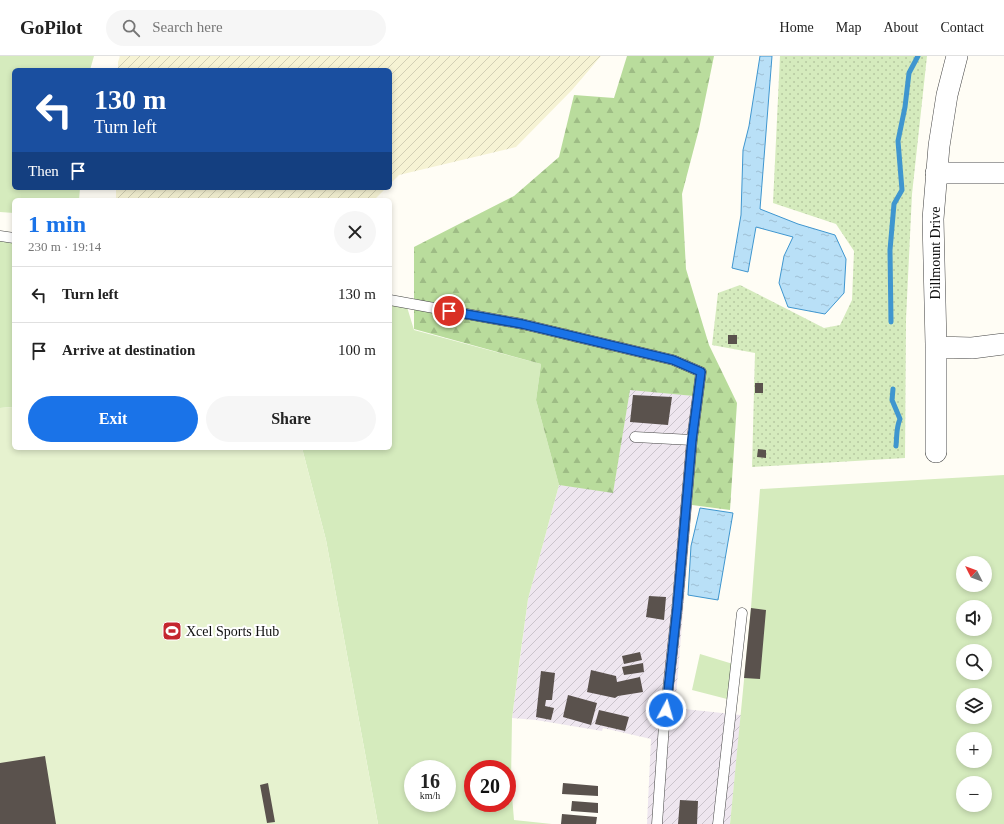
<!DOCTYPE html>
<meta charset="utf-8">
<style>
:root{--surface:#fff;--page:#f6f6f6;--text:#222;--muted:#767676;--line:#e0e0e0;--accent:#1a73e8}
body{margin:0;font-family:"Times New Roman",serif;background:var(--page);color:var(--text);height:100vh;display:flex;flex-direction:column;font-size:15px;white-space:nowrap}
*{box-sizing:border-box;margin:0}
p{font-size:13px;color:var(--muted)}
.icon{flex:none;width:22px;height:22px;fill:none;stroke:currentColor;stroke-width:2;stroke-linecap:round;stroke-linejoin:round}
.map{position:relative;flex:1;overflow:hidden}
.drawer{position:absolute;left:12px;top:142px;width:380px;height:252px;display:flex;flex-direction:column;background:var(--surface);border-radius:6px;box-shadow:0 2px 6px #0003}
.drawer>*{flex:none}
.top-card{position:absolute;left:12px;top:12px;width:380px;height:122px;border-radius:6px;box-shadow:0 2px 6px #0003;background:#1a4fa0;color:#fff;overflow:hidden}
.needle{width:26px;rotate:312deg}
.tools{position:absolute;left:956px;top:500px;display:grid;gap:8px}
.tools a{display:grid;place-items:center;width:36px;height:36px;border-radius:50%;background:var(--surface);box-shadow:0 2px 6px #0003;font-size:20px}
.speed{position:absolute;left:404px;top:704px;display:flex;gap:8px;font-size:20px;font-weight:700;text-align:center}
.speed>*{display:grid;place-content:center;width:52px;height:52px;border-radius:50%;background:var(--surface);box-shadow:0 2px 6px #0003;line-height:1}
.speed small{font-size:10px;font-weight:400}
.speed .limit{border:6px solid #d22;background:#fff;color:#111}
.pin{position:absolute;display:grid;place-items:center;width:34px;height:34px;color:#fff;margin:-17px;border:2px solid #fff;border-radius:50%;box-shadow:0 1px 4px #0007}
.me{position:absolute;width:44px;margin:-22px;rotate:6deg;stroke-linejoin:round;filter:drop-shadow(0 0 3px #0008)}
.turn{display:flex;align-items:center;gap:14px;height:84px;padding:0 16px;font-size:18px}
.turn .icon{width:52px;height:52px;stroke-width:2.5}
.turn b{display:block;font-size:28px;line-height:34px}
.then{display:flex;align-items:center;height:38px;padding:0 16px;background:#0003;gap:8px;font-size:15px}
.round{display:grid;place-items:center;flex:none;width:42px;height:42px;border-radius:21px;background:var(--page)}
.headline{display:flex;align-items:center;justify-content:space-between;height:68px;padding:0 16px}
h1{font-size:24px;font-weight:800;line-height:30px;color:var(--accent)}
.primary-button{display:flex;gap:8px;margin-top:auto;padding:8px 16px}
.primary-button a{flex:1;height:46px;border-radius:24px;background:var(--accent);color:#fff;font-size:16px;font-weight:800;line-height:46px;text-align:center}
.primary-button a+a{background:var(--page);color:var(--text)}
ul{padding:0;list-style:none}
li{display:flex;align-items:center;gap:12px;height:56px;padding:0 16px;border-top:1px solid var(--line)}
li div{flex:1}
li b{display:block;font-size:15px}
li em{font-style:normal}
header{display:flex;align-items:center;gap:24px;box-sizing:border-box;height:56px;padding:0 20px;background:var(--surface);border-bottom:1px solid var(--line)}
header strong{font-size:19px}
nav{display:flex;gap:22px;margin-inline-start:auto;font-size:14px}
.search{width:280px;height:36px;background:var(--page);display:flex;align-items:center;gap:10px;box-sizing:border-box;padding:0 14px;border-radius:22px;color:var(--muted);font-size:15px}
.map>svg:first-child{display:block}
</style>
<header>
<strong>GoPilot</strong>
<div class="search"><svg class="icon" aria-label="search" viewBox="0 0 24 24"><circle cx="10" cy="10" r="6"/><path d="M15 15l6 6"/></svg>Search here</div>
<nav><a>Home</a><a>Map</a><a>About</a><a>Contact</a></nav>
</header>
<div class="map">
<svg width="1004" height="768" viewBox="0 0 1004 768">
<defs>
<pattern id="industrial-furrows" width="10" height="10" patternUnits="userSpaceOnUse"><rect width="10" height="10" fill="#eee6ef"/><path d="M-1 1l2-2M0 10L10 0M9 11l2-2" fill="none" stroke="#cbc4cc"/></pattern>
<pattern id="farmland-furrows" width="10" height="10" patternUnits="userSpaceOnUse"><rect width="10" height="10" fill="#f6f3d4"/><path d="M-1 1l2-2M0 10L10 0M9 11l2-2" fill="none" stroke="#d2cfb5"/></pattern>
<pattern id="forest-firs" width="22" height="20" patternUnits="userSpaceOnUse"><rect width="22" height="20" fill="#b9dc9c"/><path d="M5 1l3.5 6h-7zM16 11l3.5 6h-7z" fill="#9ebc85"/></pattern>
<pattern id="park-dots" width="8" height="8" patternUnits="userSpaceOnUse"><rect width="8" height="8" fill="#d5ebbd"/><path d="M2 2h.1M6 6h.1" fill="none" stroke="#b6c8a1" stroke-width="1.8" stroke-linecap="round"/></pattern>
<pattern id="water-ripples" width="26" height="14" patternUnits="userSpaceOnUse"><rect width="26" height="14" fill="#b9e0f7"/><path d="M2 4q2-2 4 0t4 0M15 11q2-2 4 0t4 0" fill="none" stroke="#9ebfd3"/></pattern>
</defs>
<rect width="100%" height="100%" fill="#fffdf5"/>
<path fill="url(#industrial-furrows)" d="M 630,333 L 694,340 L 692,449 L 675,652 L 741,659 L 730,768 L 647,768 L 651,683 L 603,672 L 602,675 L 536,664 L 512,662 L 528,543 L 559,429 L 613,436 Z"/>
<path fill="url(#farmland-furrows)" d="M 120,0 L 601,0 L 572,34 L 516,91 L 399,119 L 390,128 L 390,14 L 118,14 L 118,6 Z
M 116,132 L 386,132 L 374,144 L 116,144 Z"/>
<path fill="#d5ebbd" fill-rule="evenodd" d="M 0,0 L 94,0 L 90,14 L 14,14 L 14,132 L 80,132 L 79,144 L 14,144 L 14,157 L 0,156 Z
M 0,185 L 14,187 L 14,351 L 0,352 Z
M 390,239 L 404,241 L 414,274 L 541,308 L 536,344 L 559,429 L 528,543 L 520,601 L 512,662 L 511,727 L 514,764 L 552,768 L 378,768 L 326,484 L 302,392 L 390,392 ZM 413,713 L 447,713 L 447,747 L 413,747 ZM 473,713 L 507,713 L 507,747 L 473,747 Z
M 1004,419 L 1004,768 L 730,768 L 751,552 L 760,433 ZM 963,507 L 985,507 L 985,529 L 963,529 ZM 963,551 L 985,551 L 985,573 L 963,573 ZM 963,595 L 985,595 L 985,617 L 963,617 ZM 963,639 L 985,639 L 985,661 L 963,661 ZM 963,683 L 985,683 L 985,705 L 963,705 ZM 963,727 L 985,727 L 985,749 L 963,749 Z
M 700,598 L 733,608 L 727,643 L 692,634 Z"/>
<path fill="url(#forest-firs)" d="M 627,0 L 714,0 L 699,73 L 682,138 L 686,213 L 709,289 L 737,347 L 730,454 L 692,449 L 694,340 L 630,334 L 613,437 L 559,429 L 536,344 L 541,308 L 414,273 L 414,191 L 514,140 L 559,101 L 574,39 L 614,42 Z"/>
<path fill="url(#park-dots)" d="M 780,0 L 927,0 L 912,138 L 906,263 L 905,402 L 752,411 L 755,297 L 712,289 L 718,237 L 740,229 L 824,272 L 840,269 L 852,244 L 854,195 L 836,168 L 773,147 Z"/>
<path fill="#e6f2cf" d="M 14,351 L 14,392 L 302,392 L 326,484 L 378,768 L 0,768 L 0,352 Z"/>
<path fill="url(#water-ripples)" stroke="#3f96cf" d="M 760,0 L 772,0 L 760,153 L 798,168 L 835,179 L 846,203 L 844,237 L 825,258 L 788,251 L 779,227 L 784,200 L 793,181 L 756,171 L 748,216 L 732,212 L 741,159 L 743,94 L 749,70 Z
M 700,452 L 733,457 L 718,544 L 688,539 L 691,490 Z"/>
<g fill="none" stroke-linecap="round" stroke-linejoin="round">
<path stroke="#3f96cf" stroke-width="5" d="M 891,266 L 890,194 L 894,148 L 902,134 L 898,85 L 905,51 L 909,17 L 918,0
M 893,333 L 892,344 L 900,363 C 896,372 897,380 896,390"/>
</g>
<path fill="#5a524d" d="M 728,279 L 737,279 L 737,288 L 728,288 Z
M 755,327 L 763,327 L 763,337 L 755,337 Z
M 633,339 L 672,341 L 668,369 L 630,366 Z
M 758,393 L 766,394 L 766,402 L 757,401 Z
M 649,540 L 666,541 L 664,564 L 646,561 Z
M 751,552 L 766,554 L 760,623 L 744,622 Z
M 640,596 L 642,604 L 624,608 L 622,600 Z
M 643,607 L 644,616 L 624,619 L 622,611 Z
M 591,614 L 616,620 L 617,626 L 640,621 L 643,636 L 618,640 L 615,642 L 587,636 Z
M 541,615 L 555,617 L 552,644 L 546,644 L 545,650 L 554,652 L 551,664 L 536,661 Z
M 568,639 L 597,647 L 591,669 L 563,661 Z
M 599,654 L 629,661 L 625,675 L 595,668 Z
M 45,700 L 56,768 L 0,768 L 0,707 Z
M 268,727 L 275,766 L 267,767 L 260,729 Z
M 563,727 L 598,730 L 598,740 L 562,738 Z
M 680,744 L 698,745 L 697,768 L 678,768 Z
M 572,745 L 598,747 L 598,757 L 571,755 Z
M 562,758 L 597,761 L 596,768 L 561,768 Z"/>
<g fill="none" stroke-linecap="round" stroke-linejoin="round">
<g stroke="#444" stroke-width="11">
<path id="service" d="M 0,180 L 14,182
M 390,244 L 522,268 L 673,304 L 701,316 L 692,384 L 677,553 L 664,669 L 657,768
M 635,381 L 692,384
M 718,768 L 742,557"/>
</g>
<g stroke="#444" stroke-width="22">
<path id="minor" d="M 936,117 L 1004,117
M 936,291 L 972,292 L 1004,288
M 936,396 L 936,288 L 933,163 L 939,90 L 947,39 L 957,0"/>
</g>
<use href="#service" stroke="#fff" stroke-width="10"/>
<use href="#minor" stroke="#fff" stroke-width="21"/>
</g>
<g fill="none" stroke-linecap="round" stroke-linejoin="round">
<g stroke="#114b97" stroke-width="10">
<path id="route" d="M 449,255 L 522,268 L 673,304 L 701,316 L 692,384 L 677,553 L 666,654"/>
</g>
<use href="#route" stroke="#1a73e8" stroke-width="7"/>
</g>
<defs>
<g id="stadium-square" transform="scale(1)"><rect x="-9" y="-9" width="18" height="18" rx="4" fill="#c4262e" stroke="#fff"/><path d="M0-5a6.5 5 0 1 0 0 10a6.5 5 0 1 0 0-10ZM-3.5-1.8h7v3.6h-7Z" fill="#fff"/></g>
</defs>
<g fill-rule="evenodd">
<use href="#stadium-square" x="172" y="575"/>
</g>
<g text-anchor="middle" stroke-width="4" stroke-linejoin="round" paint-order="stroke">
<g font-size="14" fill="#111" stroke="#fff">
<text transform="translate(935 197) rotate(-90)" y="5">Dillmount Drive</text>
</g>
<g font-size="14" fill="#111" stroke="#fff" text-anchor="start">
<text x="186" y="580">Xcel Sports Hub</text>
</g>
</g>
</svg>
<div class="tools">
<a><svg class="needle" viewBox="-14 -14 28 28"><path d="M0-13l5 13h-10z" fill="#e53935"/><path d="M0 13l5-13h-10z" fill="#767676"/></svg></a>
<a><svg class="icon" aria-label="sound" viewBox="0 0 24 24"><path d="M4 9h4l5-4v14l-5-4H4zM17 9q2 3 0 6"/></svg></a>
<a><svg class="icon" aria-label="search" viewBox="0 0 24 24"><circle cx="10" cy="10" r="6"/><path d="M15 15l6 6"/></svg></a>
<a><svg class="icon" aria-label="layers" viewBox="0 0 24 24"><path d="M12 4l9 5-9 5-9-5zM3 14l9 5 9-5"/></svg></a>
<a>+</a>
<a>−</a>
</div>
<div class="speed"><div>16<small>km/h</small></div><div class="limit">20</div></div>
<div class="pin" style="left:449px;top:255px;background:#d93025"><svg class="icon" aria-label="arrive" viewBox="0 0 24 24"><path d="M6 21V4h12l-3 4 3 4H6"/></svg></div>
<svg class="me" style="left:666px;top:654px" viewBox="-20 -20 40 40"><circle r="17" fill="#1a73e8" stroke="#fff" stroke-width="3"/><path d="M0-11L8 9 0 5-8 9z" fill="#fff"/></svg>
<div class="top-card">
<div class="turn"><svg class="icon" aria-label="left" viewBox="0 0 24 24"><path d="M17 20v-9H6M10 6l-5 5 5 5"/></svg><div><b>130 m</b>Turn left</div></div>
<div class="then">Then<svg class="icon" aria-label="arrive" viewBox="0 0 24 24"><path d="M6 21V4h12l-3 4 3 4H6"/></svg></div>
</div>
<section class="drawer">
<div class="headline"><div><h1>1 min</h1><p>230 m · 19:14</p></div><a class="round"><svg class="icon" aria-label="close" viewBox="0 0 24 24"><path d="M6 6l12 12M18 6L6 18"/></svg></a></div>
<ul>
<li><svg class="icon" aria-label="left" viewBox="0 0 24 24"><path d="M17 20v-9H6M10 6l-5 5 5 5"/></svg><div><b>Turn left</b></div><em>130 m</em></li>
<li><svg class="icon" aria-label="arrive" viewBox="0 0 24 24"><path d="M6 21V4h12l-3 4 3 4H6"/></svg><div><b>Arrive at destination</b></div><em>100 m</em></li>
</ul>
<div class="primary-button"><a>Exit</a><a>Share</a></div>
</section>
</div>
